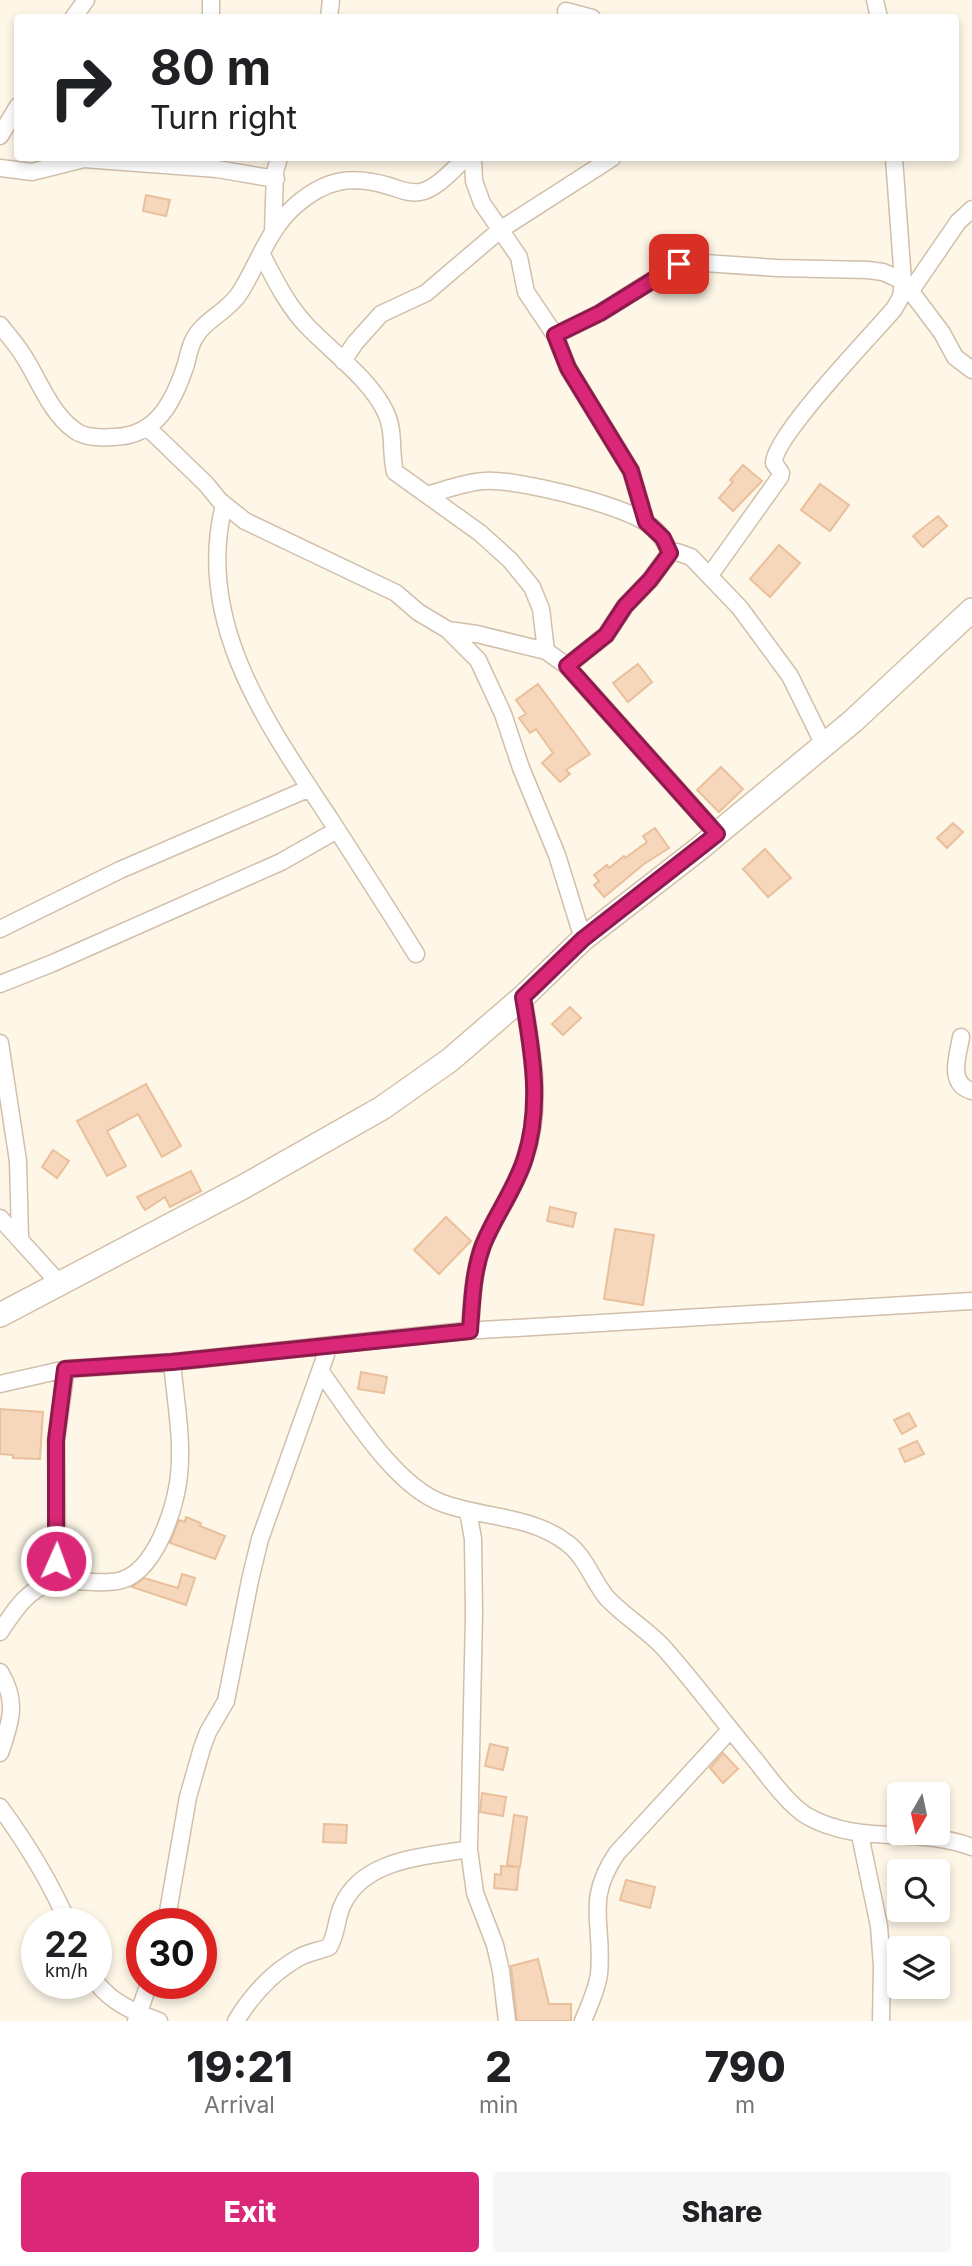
<!DOCTYPE html>
<style>
:root{--surface:#fff;--page:#f6f6f6;--text:#202124;--muted:#757577;--accent:#db2777}
body{margin:0;font-family:Inter,sans-serif;background:var(--page);color:var(--text);height:100vh;display:flex;flex-direction:column;font-size:26px;white-space:nowrap}
*{box-sizing:border-box;margin:0}
p{font-size:23px;color:var(--muted)}
.icon{flex:none;width:38px;height:38px;fill:none;stroke:currentColor;stroke-width:2;stroke-linecap:round;stroke-linejoin:round}
.map{position:relative;height:2021px;overflow:hidden}
.side{display:flex;flex-direction:column;background:var(--surface);flex:1}
.side>*{flex:none}
.top-card{position:absolute;left:14px;top:14px;width:945px;height:147px;border-radius:7px;box-shadow:0 4px 10px #0003;background:#fff;color:var(--text);overflow:hidden}
.needle{width:46px;rotate:189deg}
.fabs{position:absolute;left:887px;top:1782px;display:grid;gap:14px}
.fabs a{display:grid;place-items:center;width:63px;height:63px;border-radius:7px;background:var(--surface);box-shadow:0 4px 10px #0003;font-size:35px}
.speed{position:absolute;left:21px;top:1908px;display:flex;gap:14px;font-size:35px;font-weight:700;text-align:center}
.speed>*{display:grid;place-content:center;width:91px;height:91px;border-radius:50%;background:var(--surface);box-shadow:0 4px 10px #0003;line-height:1}
.speed small{font-size:18px;font-weight:400}
.speed .limit{border:10px solid #d22;background:#fff;color:#111}
.pin{position:absolute;display:grid;place-items:center;width:60px;height:60px;color:#fff;margin:-30px;border-radius:14px;box-shadow:0 4px 10px #0006}
.me{position:absolute;width:77px;margin:-38px;rotate:2deg;stroke-linejoin:round;filter:drop-shadow(0 0 5px #0008)}
.turn{display:flex;align-items:center;gap:24px;height:147px;padding:0 21px;font-size:32px}
.turn .icon{width:91px;height:91px;stroke-width:2.5}
.turn b{display:block;font-size:49px;line-height:60px}
.eta{display:flex;justify-content:space-evenly;align-items:center;height:119px;text-align:center}
.eta b{font-size:42px;font-weight:800;line-height:49px}
.cta{display:flex;gap:14px;margin-top:auto;padding:14px 21px}
.cta a{flex:1;height:80px;border-radius:7px;background:var(--accent);color:#fff;font-size:28px;font-weight:800;line-height:80px;text-align:center}
.cta a+a{background:var(--page);color:var(--text)}
.map>svg:first-child{display:block}
</style>
<div class="map">
<svg width="972" height="2021" viewBox="0 0 972 2021">
<rect width="100%" height="100%" fill="#fef7e7"/>
<path fill="#f6d7bc" stroke="#eabf9b" stroke-width="2" d="M 146,195 L 170,200 L 166,216 L 143,211 Z
M 743,465 L 762,481 L 733,511 L 719,498 L 733,482 L 730,480 Z
M 820,484 L 849,505 L 830,531 L 801,510 Z
M 938,516 L 947,526 L 923,547 L 913,536 Z
M 779,545 L 800,563 L 770,597 L 750,579 Z
M 638,664 L 652,682 L 628,702 L 613,683 Z
M 538,684 L 590,754 L 566,770 L 570,774 L 560,782 L 542,763 L 553,753 L 536,729 L 530,733 L 519,718 L 526,714 L 516,700 Z
M 721,767 L 743,789 L 719,812 L 697,790 Z
M 953,823 L 963,832 L 947,848 L 937,838 Z
M 655,828 L 669,848 L 644,864 L 604,897 L 594,885 L 599,881 L 594,875 L 607,865 L 609,868 L 624,856 L 625,858 L 647,842 L 643,836 Z
M 765,849 L 791,878 L 768,897 L 743,869 Z
M 570,1007 L 581,1018 L 563,1035 L 552,1024 Z
M 146,1084 L 181,1146 L 162,1157 L 138,1114 L 107,1131 L 126,1166 L 107,1176 L 77,1121 Z
M 53,1150 L 69,1161 L 57,1178 L 42,1167 Z
M 191,1171 L 201,1191 L 170,1207 L 165,1197 L 145,1210 L 137,1197 Z
M 550,1207 L 576,1213 L 573,1227 L 547,1221 Z
M 446,1217 L 471,1241 L 439,1274 L 414,1250 Z
M 615,1229 L 654,1235 L 643,1305 L 604,1299 Z
M 361,1372 L 387,1377 L 384,1393 L 358,1389 Z
M 0,1409 L 43,1412 L 40,1459 L 13,1458 L 13,1455 L 0,1454 Z
M 909,1413 L 916,1426 L 902,1434 L 894,1420 Z
M 917,1441 L 924,1454 L 905,1462 L 899,1449 Z
M 186,1517 L 201,1523 L 200,1526 L 225,1536 L 215,1559 L 170,1543 L 179,1520 L 185,1522 Z
M 182,1574 L 195,1578 L 186,1605 L 132,1587 L 144,1578 L 178,1588 Z
M 490,1744 L 508,1748 L 503,1770 L 485,1766 Z
M 723,1753 L 738,1769 L 723,1783 L 710,1768 Z
M 482,1793 L 506,1797 L 503,1816 L 480,1812 Z
M 514,1815 L 527,1817 L 520,1867 L 507,1865 Z
M 324,1824 L 347,1825 L 346,1843 L 323,1842 Z
M 501,1866 L 519,1867 L 517,1890 L 494,1888 L 495,1874 L 501,1875 Z
M 626,1880 L 655,1887 L 650,1908 L 620,1900 Z
M 538,1959 L 549,2004 L 571,2004 L 571,2021 L 517,2021 L 511,1966 Z"/>
<g fill="none" stroke-linecap="round" stroke-linejoin="round">
<g stroke="#d1bfab" stroke-width="19">
<path id="street" d="M 875,0 L 879,18
M 566,11 L 592,18
M 73,18 L 86,0
M 211,18 L 211,0
M 329,18 L 331,0
M 0,136 L 18,106
M 473,158 L 474,181 L 482,203 L 519,257 L 526,292 L 555,335 L 568,368 L 631,471 L 646,522
M 894,158 L 903,281 L 942,333 L 955,357 L 972,370
M 0,168 L 32,172 L 84,159 L 217,169 L 276,179
M 273,232 L 275,172 L 279,158
M 261,253 C 274,278 287,305 307,326 C 332,352 371,380 386,413 C 395,432 390,453 395,472 L 480,533 L 510,560 L 532,587 L 541,609 L 546,651
M 910,292 L 958,222 L 972,209
M 0,325 C 8,335 16,344 23,355 C 38,378 50,412 73,429 C 83,438 101,438 114,437 C 157,436 174,401 186,364 C 188,356 190,346 194,339 C 204,320 227,312 239,294 C 258,265 268,229 296,205 C 326,179 351,175 389,186 C 399,189 409,194 420,192 C 437,189 453,169 466,158
M 555,335 L 600,313 L 670,269 L 690,262 L 777,268 L 868,270 L 883,272 L 903,281 L 901,297 L 894,309 C 872,335 773,437 774,463 L 781,473 L 780,477 L 710,575
M 343,361 L 355,343 L 381,314 L 426,293 L 500,230 L 612,158
M 148,428 L 206,484 L 220,501 L 245,521 L 396,593 L 418,612 L 448,630 L 478,660 L 503,714 L 521,768 L 557,855 L 583,939
M 427,495 C 445,490 465,482 484,481 C 515,478 623,505 648,524 C 659,531 665,541 670,553
M 224,505 C 194,623 268,725 330,819 C 359,864 388,909 416,954
M 448,630 L 477,634 L 546,651 L 567,666 L 717,834
M 567,666 L 606,635 L 625,606 L 650,580 L 670,553 L 677,552 L 691,557 L 740,608 L 790,676 L 824,745
M 0,929 L 120,870 L 310,788
M 0,984 L 53,963 L 281,862 L 337,830
M 961,1037 C 958,1056 947,1084 972,1091
M 0,1043 L 18,1161 L 20,1238
M 0,1218 L 60,1284
M 470,1330 C 472,1302 473,1272 483,1245 C 495,1215 515,1190 525,1158 C 543,1106 532,1049 523,997
M 321,1372 C 351,1413 394,1485 442,1503 C 482,1518 531,1515 567,1543 C 585,1556 593,1581 607,1598 C 624,1616 646,1629 663,1647 C 696,1684 725,1724 757,1762 C 770,1779 789,1805 807,1816 C 860,1846 916,1826 972,1847
M 0,1384 L 66,1369 L 172,1362 L 464,1331 L 972,1301
M 468,1511 L 473,1539 L 474,1614 L 469,1849 L 475,1893 L 495,1945 L 501,1971 L 507,2021
M 54,1582 L 57,1540 L 56,1440 L 66,1369
M 0,1632 C 14,1611 28,1588 54,1582 C 71,1578 97,1585 118,1581 C 155,1574 176,1507 179,1475 C 183,1438 175,1398 172,1362
M 0,1672 C 18,1701 11,1722 0,1753
M 0,1807 C 27,1844 50,1881 68,1923
M 860,1835 L 879,1926 L 882,1966 L 881,2021
M 166,1923 L 188,1797 L 202,1748 L 208,1732 L 226,1701 L 250,1580 L 260,1539 L 329,1346
M 96,1982 C 112,2003 134,2012 159,2021
M 136,2021 L 149,1983
M 236,2021 C 251,1996 272,1973 298,1958 C 308,1952 319,1951 329,1947 C 337,1935 336,1919 342,1906 C 363,1858 425,1857 469,1849
M 583,2021 C 589,2006 597,1990 599,1974 C 604,1923 584,1901 617,1853 L 730,1730"/>
</g>
<g stroke="#d4c0a8" stroke-width="26">
<path id="secondary" d="M 0,1315 L 243,1187 L 382,1108 L 450,1060 L 523,997 L 583,939 L 700,848 L 853,721 L 972,610"/>
</g>
<use href="#street" stroke="#fff" stroke-width="16"/>
<use href="#secondary" stroke="#fff" stroke-width="23"/>
</g>
<g fill="none" stroke-linecap="round" stroke-linejoin="round">
<g stroke="#8e194d" stroke-width="18">
<path id="route" d="M 56,1561 L 56,1440 L 65,1369 L 172,1362 L 470,1331 C 472,1302 473,1272 483,1245 C 495,1215 515,1190 525,1158 C 542,1106 532,1050 523,997 L 583,939 L 717,834 L 567,666 L 606,635 L 625,606 L 650,580 L 670,553 L 663,538 L 646,522 L 631,471 L 568,368 L 555,335 L 600,313 L 679,264"/>
</g>
<use href="#route" stroke="#db2777" stroke-width="12"/>
</g>
</svg>
<div class="fabs">
<a><svg class="needle" viewBox="-14 -14 28 28"><path d="M0-13l5 13h-10z" fill="#e53935"/><path d="M0 13l5-13h-10z" fill="#757577"/></svg></a>
<a><svg class="icon" aria-label="search" viewBox="0 0 24 24"><circle cx="10" cy="10" r="6"/><path d="M15 15l6 6"/></svg></a>
<a><svg class="icon" aria-label="layers" viewBox="0 0 24 24"><path d="M12 4l9 5-9 5-9-5zM3 14l9 5 9-5"/></svg></a>
</div>
<div class="speed"><div>22<small>km/h</small></div><div class="limit">30</div></div>
<div class="pin" style="left:679px;top:264px;background:#d93025"><svg class="icon" aria-label="arrive" viewBox="0 0 24 24"><path d="M6 21V4h12l-3 4 3 4H6"/></svg></div>
<svg class="me" style="left:56px;top:1561px" viewBox="-20 -20 40 40"><circle r="17" fill="#db2777" stroke="#fff" stroke-width="3"/><path d="M0-11L8 9 0 5-8 9z" fill="#fff"/></svg>
<div class="top-card">
<div class="turn"><svg class="icon" aria-label="right" viewBox="0 0 24 24"><path d="M7 20v-9h11M14 6l5 5-5 5"/></svg><div><b>80 m</b>Turn right</div></div>
</div>
</div>
<section class="side">
<div class="eta">
<div><b>19:21</b><p>Arrival</p></div>
<div><b>2</b><p>min</p></div>
<div><b>790</b><p>m</p></div>
</div>
<div class="cta"><a>Exit</a><a>Share</a></div>
</section>
